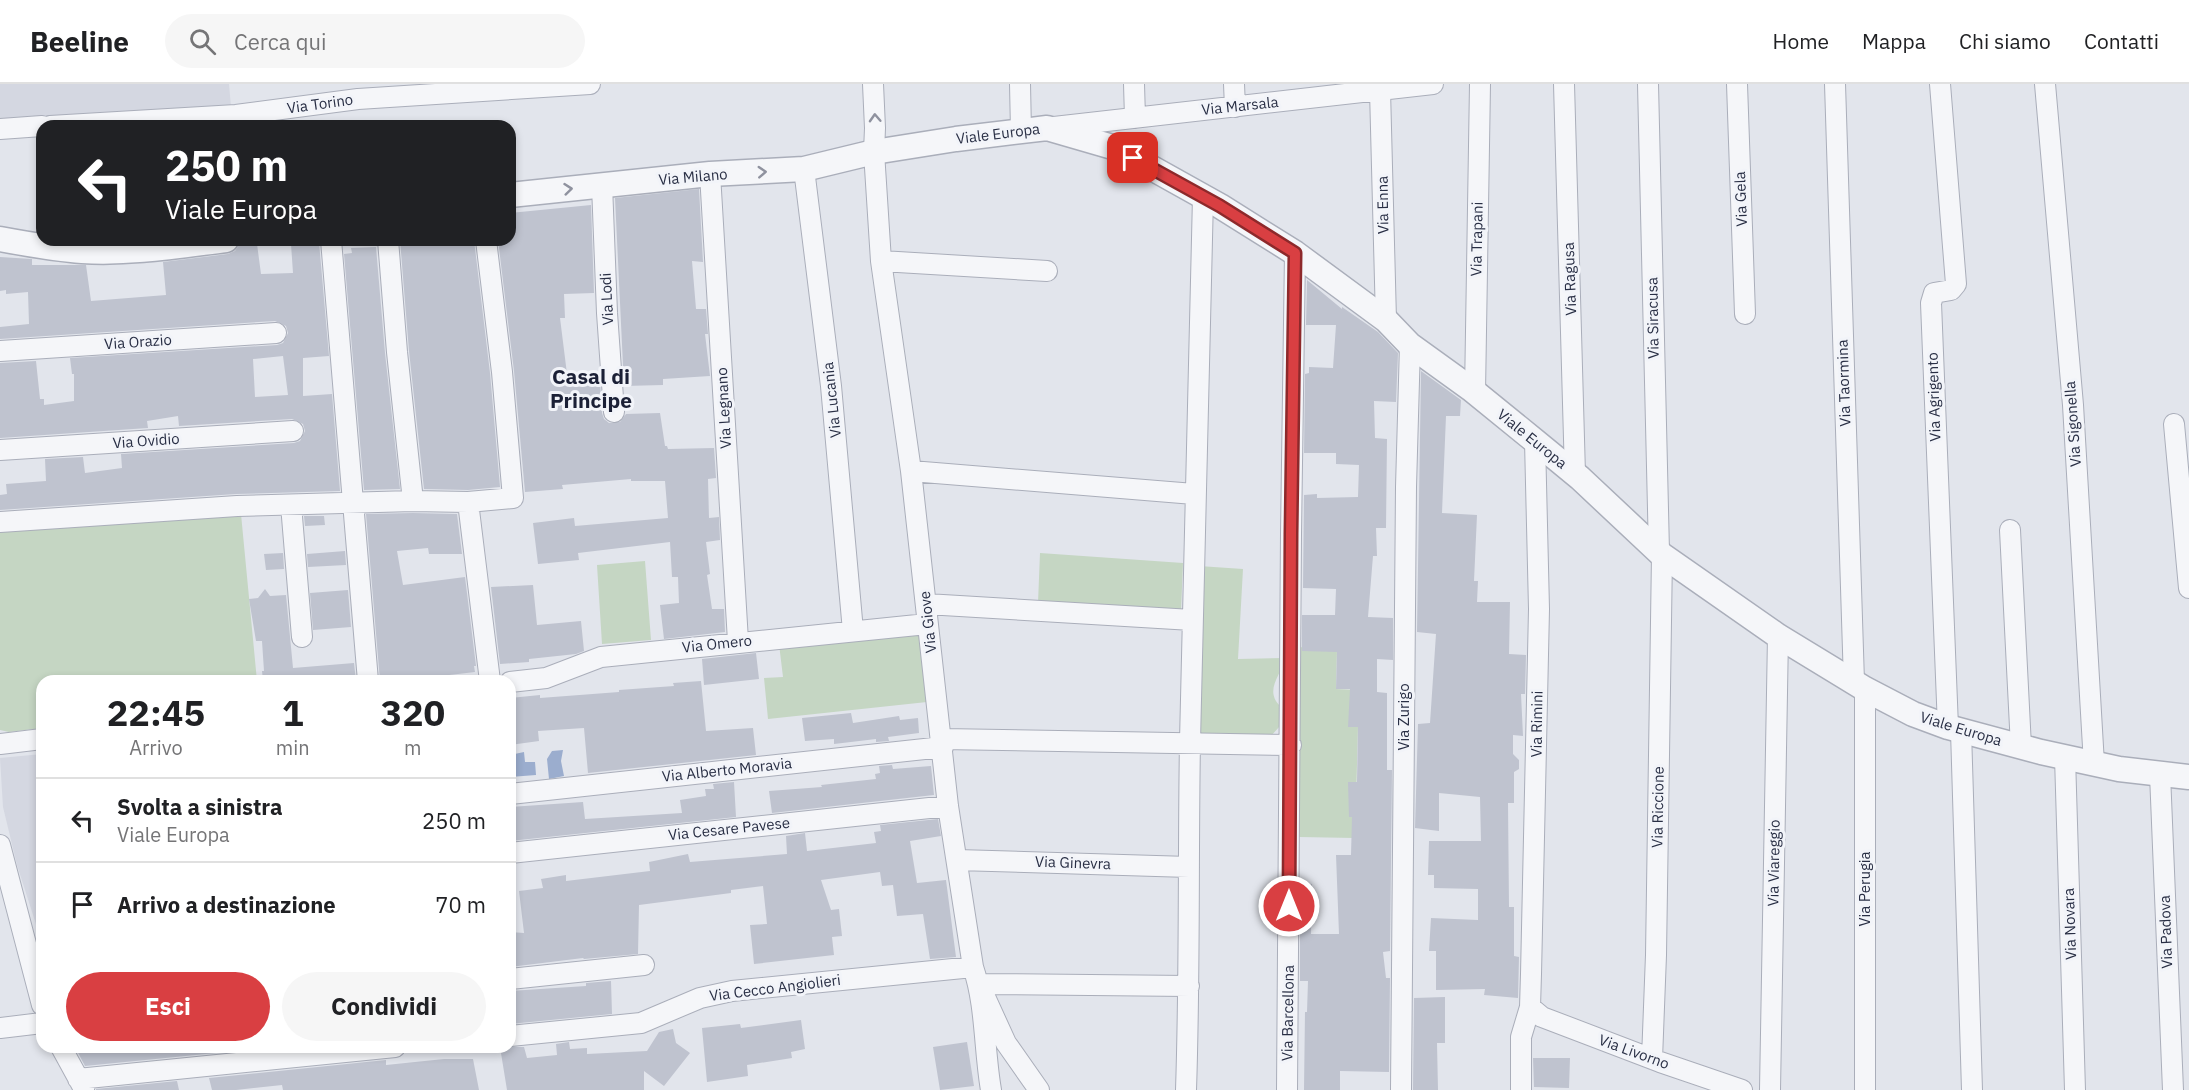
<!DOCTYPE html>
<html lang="it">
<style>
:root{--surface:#fff;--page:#f6f6f6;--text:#202124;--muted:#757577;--line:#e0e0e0;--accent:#d93f42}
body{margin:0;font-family:"IBM Plex Sans",sans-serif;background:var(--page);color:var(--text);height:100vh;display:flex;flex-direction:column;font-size:22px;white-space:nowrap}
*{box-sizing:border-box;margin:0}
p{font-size:20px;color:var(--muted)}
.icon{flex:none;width:33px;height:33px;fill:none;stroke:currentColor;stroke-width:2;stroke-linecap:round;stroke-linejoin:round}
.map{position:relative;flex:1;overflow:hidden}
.drawer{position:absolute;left:36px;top:591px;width:480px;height:378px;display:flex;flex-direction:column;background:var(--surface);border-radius:18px;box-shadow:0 3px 9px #0003}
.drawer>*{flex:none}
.guide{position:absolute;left:36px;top:36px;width:480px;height:126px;border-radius:18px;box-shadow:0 3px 9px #0003;background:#202124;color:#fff;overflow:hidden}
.pin{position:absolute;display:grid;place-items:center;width:51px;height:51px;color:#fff;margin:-26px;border-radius:12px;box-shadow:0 3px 9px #0006}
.me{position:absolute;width:66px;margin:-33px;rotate:0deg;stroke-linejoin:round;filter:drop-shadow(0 0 4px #0008)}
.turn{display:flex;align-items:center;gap:21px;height:126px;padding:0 30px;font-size:27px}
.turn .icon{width:78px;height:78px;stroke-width:2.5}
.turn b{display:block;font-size:42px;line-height:51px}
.eta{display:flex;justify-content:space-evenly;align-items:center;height:102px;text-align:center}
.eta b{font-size:36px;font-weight:700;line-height:42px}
.action{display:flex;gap:12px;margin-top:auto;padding:12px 30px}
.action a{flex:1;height:69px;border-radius:36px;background:var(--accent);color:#fff;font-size:24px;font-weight:700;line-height:69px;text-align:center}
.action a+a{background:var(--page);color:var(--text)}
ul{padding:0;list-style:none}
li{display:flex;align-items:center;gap:18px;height:84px;padding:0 30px;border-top:2px solid var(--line)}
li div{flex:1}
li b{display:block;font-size:22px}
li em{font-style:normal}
header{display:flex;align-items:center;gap:36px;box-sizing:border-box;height:84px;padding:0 30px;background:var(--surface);border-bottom:2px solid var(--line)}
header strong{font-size:28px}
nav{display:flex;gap:33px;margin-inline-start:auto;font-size:21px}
.search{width:420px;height:54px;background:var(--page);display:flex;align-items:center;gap:15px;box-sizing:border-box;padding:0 21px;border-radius:33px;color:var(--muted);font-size:22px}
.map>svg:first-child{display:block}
</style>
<header>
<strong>Beeline</strong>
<div class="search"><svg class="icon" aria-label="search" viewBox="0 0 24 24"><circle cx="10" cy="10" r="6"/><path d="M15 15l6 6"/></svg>Cerca qui</div>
<nav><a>Home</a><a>Mappa</a><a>Chi siamo</a><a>Contatti</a></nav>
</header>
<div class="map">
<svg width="2189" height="1006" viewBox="0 0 2189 1006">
<rect width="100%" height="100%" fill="#e2e5ec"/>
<path fill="#d4d7e1" d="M 0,0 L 229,0 L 231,23 L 0,37 Z
M 42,670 L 42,859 L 17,781 L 3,723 L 0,674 Z"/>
<path fill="#c5d6c3" d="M 241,430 L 257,597 L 42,597 L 42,644 L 9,648 L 0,646 L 0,447 Z
M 1040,469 L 1183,479 L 1181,527 L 1038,519 Z
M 645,477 L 651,556 L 602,560 L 597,481 Z
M 1199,482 L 1243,485 L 1238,575 L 1285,574 C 1281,592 1264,606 1280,622 L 1280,642 L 1270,653 L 1198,653 Z
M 919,550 L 927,618 L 768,635 L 764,594 L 783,593 L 779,560 Z
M 1299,563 L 1337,566 L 1336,605 L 1359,606 L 1355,754 L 1299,753 Z"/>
<path fill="#9badce" d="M 563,666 L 561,677 L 564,692 L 549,695 L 547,675 L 552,667 Z
M 524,668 L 525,678 L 535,678 L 536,691 L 510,693 L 510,671 Z"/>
<path fill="#bfc3cf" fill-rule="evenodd" d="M 699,105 L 703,178 L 692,177 L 696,225 L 706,225 L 708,250 L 705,250 L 710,292 L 663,295 L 663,301 L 624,302 L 615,114 Z
M 591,121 L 594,209 L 564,210 L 565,234 L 560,234 L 568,298 L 600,297 L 602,329 L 604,335 L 609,339 L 620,338 L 626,330 L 660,329 L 665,362 L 667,362 L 668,365 L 714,364 L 716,394 L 708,395 L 709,434 L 719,433 L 720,456 L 706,458 L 710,490 L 707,491 L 712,525 L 724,525 L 725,548 L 664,555 L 660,521 L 679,519 L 678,493 L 672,493 L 670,458 L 578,469 L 579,476 L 538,480 L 533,439 L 574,434 L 575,442 L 668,434 L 665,397 L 631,397 L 631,395 L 562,401 L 563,405 L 525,408 L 514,287 L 498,156 L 510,156 L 510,129 Z
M 400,156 L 474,156 L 490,289 L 500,403 L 468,406 L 424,405 L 409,267 Z
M 319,158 L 329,272 L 303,274 L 303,312 L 332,310 L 340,407 L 236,410 L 0,426 L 0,411 L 7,410 L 6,400 L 46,397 L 45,375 L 83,373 L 85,389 L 122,384 L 121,370 L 294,359 L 300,357 L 305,347 L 303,340 L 292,335 L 179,342 L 178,332 L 147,337 L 148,344 L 0,354 L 0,279 L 36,277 L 40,315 L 44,315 L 44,321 L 74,317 L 74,290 L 72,290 L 70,274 L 277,261 L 283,259 L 288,249 L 286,242 L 275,237 L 0,255 L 0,243 L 29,240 L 28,208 L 6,210 L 6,206 L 0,207 L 0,173 L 32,175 L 32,181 L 86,181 L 91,217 L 166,211 L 163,178 L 228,170 L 235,167 L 239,161 L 257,160 L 261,190 L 293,189 L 291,160 ZM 283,272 L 288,311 L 255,313 L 253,275 Z
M 376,163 L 385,269 L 400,405 L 364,406 L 344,170 L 352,169 L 351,164 Z
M 1307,196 L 1342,225 L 1342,223 L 1378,248 L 1398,269 L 1396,318 L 1374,317 L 1375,354 L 1387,355 L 1386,444 L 1376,444 L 1377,472 L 1373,472 L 1368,533 L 1393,534 L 1393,576 L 1377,575 L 1377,608 L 1387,609 L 1387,686 L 1392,686 L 1390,867 L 1383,868 L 1386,894 L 1390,894 L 1389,988 L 1340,987 L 1340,1006 L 1304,1006 L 1305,928 L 1307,928 L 1308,897 L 1300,897 L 1300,799 L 1312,800 L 1311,850 L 1339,850 L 1336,771 L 1351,771 L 1352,733 L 1349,733 L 1348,698 L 1357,698 L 1358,643 L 1348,643 L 1350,605 L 1336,605 L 1337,568 L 1302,567 L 1302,531 L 1335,531 L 1336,505 L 1303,504 L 1304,411 L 1317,410 L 1317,414 L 1358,413 L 1359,381 L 1336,380 L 1336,369 L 1304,369 L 1305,290 L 1309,289 L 1309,283 L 1333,284 L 1336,241 L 1306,241 Z
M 1421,287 L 1461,316 L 1460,332 L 1446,332 L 1442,429 L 1477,431 L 1474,497 L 1478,497 L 1477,518 L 1510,518 L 1509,570 L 1526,571 L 1525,610 L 1521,610 L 1523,652 L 1513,651 L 1513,670 L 1519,676 L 1519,685 L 1514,688 L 1514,719 L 1508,719 L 1509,823 L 1514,823 L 1514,872 L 1519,873 L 1518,914 L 1484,911 L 1485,905 L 1436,906 L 1436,867 L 1429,867 L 1431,834 L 1478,836 L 1478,805 L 1434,804 L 1434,791 L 1428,791 L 1429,757 L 1481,757 L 1480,713 L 1439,709 L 1439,747 L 1415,744 L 1418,640 L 1430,639 L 1436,550 L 1417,548 Z
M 413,429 L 457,430 L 462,470 L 429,470 L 428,464 L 397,467 L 403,501 L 465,493 L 476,582 L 474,582 L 475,588 L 398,597 L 380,597 L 366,430 Z
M 304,432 L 324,432 L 325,441 L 305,442 Z
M 345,467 L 346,481 L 308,483 L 307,470 Z
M 283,469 L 284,485 L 266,486 L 264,470 Z
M 533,501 L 537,541 L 581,537 L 584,567 L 576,570 L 529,575 L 529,578 L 500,580 L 491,503 Z
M 265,505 L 270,512 L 286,511 L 293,584 L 354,579 L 356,597 L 263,597 L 262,587 L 264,587 L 262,557 L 256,557 L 249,515 L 258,514 Z
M 348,506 L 351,543 L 313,546 L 310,509 Z
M 756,569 L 759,595 L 704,601 L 702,575 Z
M 701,597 L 706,647 L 753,644 L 756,671 L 588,689 L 584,644 L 538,647 L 539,657 L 510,661 L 510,614 L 540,611 L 540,614 L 619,608 L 619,606 L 674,602 L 673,599 Z
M 851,629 L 853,639 L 899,632 L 900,636 L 918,634 L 919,649 L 888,653 L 889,657 L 876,658 L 876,655 L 834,660 L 834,655 L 805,657 L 802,634 Z
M 892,681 L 893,685 L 931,682 L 934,711 L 772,729 L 769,707 L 822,703 L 821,701 L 876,695 L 875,690 L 880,689 L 879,682 Z
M 734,698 L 736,733 L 510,757 L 510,723 L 583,718 L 585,735 L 682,729 L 680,716 L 706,712 L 705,705 L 714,705 L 713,700 Z
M 938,735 L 941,752 L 910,757 L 917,799 L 946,796 L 956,873 L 930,875 L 923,830 L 897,832 L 893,801 L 882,802 L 880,788 L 821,796 L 831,826 L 839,825 L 842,852 L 832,853 L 834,871 L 754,880 L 750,841 L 767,840 L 763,802 L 731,806 L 731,809 L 639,821 L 638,870 L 584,875 L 583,874 L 510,883 L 510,848 L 524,849 L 519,807 L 543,804 L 541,795 L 566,791 L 566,797 L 650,787 L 649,778 L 688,770 L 690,778 L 787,770 L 786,752 L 805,749 L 807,767 L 876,759 L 874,748 L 881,747 L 880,741 Z
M 611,897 L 612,930 L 510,940 L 510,907 L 586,902 L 586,899 Z
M 1445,913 L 1445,959 L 1437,959 L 1438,1006 L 1413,1006 L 1414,914 Z
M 801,936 L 805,965 L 791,968 L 792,974 L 747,981 L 748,992 L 707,998 L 702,944 L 740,940 L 741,944 Z
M 673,945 L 676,959 L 690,969 L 664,1002 L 644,987 L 644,1006 L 507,1006 L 500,963 L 524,963 L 527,974 L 557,971 L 556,960 L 569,958 L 570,965 L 587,964 L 587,970 L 647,967 L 659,948 Z
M 967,958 L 974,1002 L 940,1006 L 933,963 Z
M 75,963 L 183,964 L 276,963 L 85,982 Z
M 1533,974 L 1570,974 L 1569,1004 L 1534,1003 Z
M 444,975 L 473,975 L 479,1006 L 283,1006 L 282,1001 L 236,1006 L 212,1006 L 209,994 L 386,976 L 386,981 Z
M 177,997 L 179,1006 L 96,1006 L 96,1005 Z"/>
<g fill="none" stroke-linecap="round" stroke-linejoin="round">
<g stroke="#aaaeba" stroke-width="22">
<path id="minor" d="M 873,0 L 875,44 L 874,68 L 881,177 L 911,387 L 948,722 L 973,883 C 986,921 984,966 991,1006
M 1020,0 L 1021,47
M 1134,0 L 1135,34
M 1234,0 L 1235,23
M 1564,0 L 1575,390
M 1648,0 L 1659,468
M 1737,0 L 1745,230
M 1835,0 L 1854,598
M 1940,0 L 1956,200 L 1951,206 L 1934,209 L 1931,219 L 1948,643
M 2045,0 L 2073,321 L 2094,680
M 1380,6 L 1386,236
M 50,42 L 236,31 L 358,15 L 590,0
M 1054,43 L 1433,0
M 0,45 L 42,42
M 804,85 L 831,302 L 853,547
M 710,90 L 738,557
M 602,101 L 607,229 L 614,328
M 331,156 L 368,597
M 388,156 L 397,268 L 413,417
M 881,177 L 1047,187
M 0,267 L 276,249
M 1475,309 L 1480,0
M 2174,340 L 2189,504
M 0,366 L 293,347
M 911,387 L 1194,410
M 468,418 L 490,597
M 291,421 L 302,553
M 0,438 L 237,422 L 413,417 L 468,418 L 513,414 L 502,288 L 486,156
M 2010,446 L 2021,663
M 926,520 L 1192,536
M 510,598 L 546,594 L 601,573 L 927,540
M 1961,647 L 1972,1006
M 942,655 L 1291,661
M 0,660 L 42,655
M 2065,673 L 2075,1006
M 2160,690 L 2173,1006
M 510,710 L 943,663
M 0,761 L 42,921
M 510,769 L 948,722
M 957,776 L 1189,783
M 510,895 L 644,881
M 979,900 L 1189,902
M 985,913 L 1006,959 L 1039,1006
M 1530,923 L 1542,933 L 1660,978 L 1742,1006
M 0,944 L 42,939
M 510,952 L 641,939 L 700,914 L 732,907 L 973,883
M 61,963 L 84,1005
M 1652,975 L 1656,871 L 1662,471
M 78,995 L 395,963
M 1186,1006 C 1190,890 1188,773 1190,657 C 1193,475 1198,294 1203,113
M 1287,1006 L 1291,450 L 1295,169
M 1401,1006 L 1406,403 L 1410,261
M 1521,1006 L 1521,953 L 1530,923 L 1531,890 L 1539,525 L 1535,357
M 1770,1006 L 1778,552
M 1865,1006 L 1865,605"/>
</g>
<g stroke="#aaaeba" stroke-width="27">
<path id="tertiary" d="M 510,111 L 710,90 L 804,85 L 874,68 L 956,55 L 1047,44 L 1116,64 L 1220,122 L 1295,169 L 1386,236 L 1410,261 L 1471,305 L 1535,357 L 1580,394 L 1662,471 L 1778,552 L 1865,605 L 1913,630 L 1948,643 L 2041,668 L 2119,685 L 2189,693
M 0,155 C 27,160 54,165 82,167 C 130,170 178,162 226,156"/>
</g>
<use href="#minor" stroke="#f5f6f9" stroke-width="20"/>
<use href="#tertiary" stroke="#f5f6f9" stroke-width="24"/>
</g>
<defs><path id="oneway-chevron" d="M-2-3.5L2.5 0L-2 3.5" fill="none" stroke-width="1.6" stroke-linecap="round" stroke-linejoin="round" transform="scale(1.5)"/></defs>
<g stroke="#8f929f">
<use href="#oneway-chevron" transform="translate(875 34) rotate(-93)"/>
<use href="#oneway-chevron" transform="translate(762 88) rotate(-3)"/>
<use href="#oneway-chevron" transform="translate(568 105) rotate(-6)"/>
</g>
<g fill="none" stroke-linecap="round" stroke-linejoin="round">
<g stroke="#8d292b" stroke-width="15">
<path id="route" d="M 1133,74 L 1220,122 L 1295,169 L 1291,450 L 1289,822"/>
</g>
<use href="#route" stroke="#d93f42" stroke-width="10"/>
</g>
<g text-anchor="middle" stroke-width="6" stroke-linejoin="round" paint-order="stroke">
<g font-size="15" fill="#292f45" stroke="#f2f4f9">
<text transform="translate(320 20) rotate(-8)" y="5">Via Torino</text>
<text transform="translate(1240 22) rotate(-6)" y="5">Via Marsala</text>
<text transform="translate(998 50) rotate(-7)" y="5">Viale Europa</text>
<text transform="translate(693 93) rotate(-5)" y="5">Via Milano</text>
<text transform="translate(1741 115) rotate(-92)" y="5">Via Gela</text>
<text transform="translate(1383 121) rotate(-91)" y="5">Via Enna</text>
<text transform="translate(1477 155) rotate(-89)" y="5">Via Trapani</text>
<text transform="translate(1570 195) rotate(-92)" y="5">Via Ragusa</text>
<text transform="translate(607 215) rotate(-93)" y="5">Via Lodi</text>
<text transform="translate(1653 234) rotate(-91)" y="5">Via Siracusa</text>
<text transform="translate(138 258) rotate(-4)" y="5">Via Orazio</text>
<text transform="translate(1844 299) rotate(-92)" y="5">Via Taormina</text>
<text transform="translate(1934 313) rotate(-92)" y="5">Via Agrigento</text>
<text transform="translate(832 316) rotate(-96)" y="5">Via Lucania</text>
<text transform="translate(724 324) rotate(-93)" y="5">Via Legnano</text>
<text transform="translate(2073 340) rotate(-94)" y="5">Via Sigonella</text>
<text transform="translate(1532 355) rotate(39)" y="5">Viale Europa</text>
<text transform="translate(146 357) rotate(-4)" y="5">Via Ovidio</text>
<text transform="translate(928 538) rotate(-96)" y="5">Via Giove</text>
<text transform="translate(717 560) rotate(-6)" y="5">Via Omero</text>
<text transform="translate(1404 633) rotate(-90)" y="5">Via Zurigo</text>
<text transform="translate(1537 640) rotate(-89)" y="5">Via Rimini</text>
<text transform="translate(1961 645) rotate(17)" y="5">Viale Europa</text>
<text transform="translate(727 686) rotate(-6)" y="5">Via Alberto Moravia</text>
<text transform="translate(1658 723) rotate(-89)" y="5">Via Riccione</text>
<text transform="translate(729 745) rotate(-6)" y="5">Via Cesare Pavese</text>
<text transform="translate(1073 779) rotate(2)" y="5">Via Ginevra</text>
<text transform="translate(1774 779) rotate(-89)" y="5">Via Viareggio</text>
<text transform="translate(1865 805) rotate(-90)" y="5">Via Perugia</text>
<text transform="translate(2070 840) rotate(-92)" y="5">Via Novara</text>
<text transform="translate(2166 848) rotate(-92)" y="5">Via Padova</text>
<text transform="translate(775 904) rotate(-7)" y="5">Via Cecco Angiolieri</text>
<text transform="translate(1288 929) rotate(-89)" y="5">Via Barcellona</text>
<text transform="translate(1634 968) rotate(20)" y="5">Via Livorno</text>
</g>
<g font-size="21" font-weight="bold" fill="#1b2036" stroke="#f2f4f9">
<text x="591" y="300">Casal di<tspan x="591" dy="24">Principe</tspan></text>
</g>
</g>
</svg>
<div class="pin" style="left:1133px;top:74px;background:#d93025"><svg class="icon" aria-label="arrive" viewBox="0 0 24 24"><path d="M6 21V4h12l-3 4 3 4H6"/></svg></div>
<svg class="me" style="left:1289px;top:822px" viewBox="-20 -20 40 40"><circle r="17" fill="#d93f42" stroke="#fff" stroke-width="3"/><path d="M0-11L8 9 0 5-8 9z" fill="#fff"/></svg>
<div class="guide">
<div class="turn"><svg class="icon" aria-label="left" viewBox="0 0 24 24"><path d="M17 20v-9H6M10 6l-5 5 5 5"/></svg><div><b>250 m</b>Viale Europa</div></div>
</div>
<section class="drawer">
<div class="eta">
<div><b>22:45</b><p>Arrivo</p></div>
<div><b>1</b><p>min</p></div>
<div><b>320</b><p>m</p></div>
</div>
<ul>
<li><svg class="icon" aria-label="left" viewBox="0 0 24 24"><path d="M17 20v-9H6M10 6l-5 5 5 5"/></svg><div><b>Svolta a sinistra</b><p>Viale Europa</p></div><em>250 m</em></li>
<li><svg class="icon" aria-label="arrive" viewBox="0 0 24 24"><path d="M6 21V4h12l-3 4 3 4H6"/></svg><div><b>Arrivo a destinazione</b></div><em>70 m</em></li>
</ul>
<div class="action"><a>Esci</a><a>Condividi</a></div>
</section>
</div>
